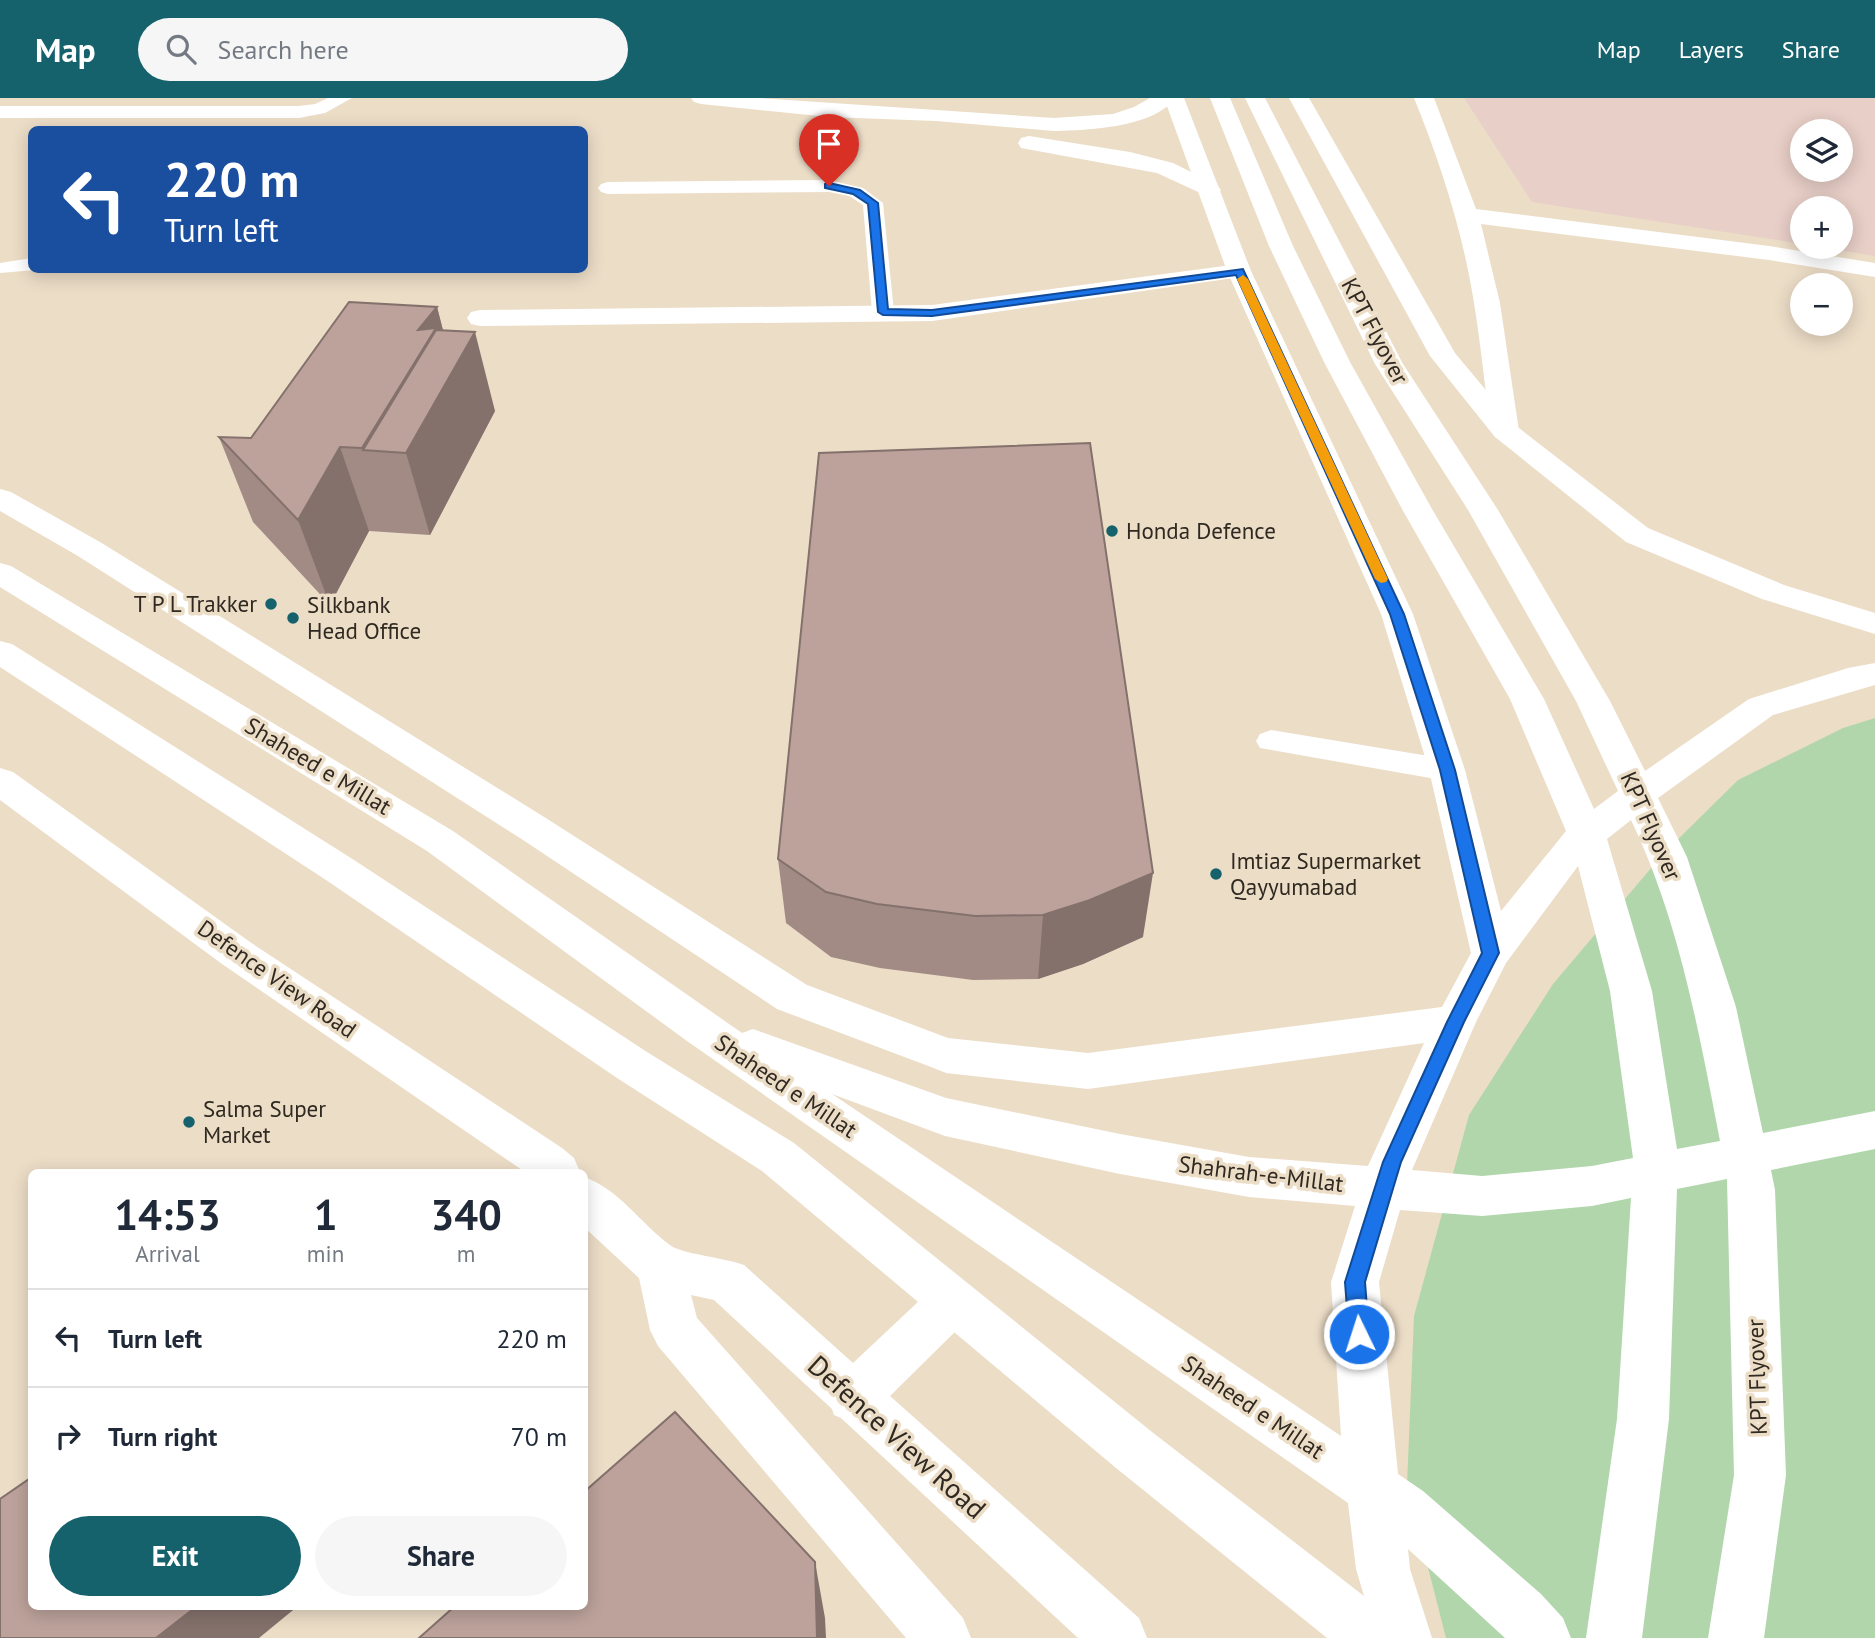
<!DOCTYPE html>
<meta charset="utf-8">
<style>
:root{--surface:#fff;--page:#f6f6f7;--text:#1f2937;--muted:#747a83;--line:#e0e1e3;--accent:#15626c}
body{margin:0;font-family:"PT Sans",sans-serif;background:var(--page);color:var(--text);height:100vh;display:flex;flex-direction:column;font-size:26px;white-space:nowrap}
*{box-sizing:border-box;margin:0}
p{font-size:23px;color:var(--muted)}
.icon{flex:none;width:38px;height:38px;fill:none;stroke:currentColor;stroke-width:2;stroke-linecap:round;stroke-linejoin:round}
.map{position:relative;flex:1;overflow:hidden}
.details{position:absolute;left:28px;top:1071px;width:560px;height:441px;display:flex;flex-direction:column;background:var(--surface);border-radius:10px;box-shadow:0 4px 18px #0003}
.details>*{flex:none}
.banner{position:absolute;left:28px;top:28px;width:560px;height:147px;border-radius:10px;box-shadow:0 4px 18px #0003;background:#1a4fa0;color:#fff;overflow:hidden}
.fabs{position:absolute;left:1790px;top:21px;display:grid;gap:14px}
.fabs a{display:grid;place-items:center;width:63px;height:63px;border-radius:50%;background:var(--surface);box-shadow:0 4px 18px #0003;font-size:35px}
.pin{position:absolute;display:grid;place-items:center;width:60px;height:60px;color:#fff;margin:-72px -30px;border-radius:50% 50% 50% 0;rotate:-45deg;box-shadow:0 0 7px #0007}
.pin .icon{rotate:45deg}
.me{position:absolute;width:77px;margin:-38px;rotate:356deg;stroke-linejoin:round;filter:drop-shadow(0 0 5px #0008)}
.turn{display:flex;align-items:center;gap:24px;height:147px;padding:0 21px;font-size:32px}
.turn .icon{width:91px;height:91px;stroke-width:2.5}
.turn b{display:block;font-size:49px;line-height:60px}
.eta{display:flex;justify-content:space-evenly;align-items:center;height:119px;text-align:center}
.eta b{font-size:42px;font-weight:600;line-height:49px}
.action{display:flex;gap:14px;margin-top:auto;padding:14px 21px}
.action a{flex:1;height:80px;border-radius:42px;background:var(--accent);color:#fff;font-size:28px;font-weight:600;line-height:80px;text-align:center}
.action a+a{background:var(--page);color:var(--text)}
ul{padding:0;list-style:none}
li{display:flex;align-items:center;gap:21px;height:98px;padding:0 21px;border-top:2px solid var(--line)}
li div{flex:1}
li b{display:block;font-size:26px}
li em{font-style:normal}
header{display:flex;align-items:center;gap:42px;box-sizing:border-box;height:98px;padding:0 35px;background:var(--accent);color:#fff}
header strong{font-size:33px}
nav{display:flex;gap:38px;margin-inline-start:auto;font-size:24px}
.search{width:490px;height:63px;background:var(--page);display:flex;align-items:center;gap:18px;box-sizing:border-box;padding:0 24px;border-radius:38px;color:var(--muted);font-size:26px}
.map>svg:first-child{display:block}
</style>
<header>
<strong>Map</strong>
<div class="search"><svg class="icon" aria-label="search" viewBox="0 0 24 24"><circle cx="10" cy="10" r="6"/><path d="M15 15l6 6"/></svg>Search here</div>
<nav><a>Map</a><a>Layers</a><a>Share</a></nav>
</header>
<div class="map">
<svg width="1875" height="1540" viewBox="0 0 1875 1540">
<rect width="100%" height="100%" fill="#ecddc7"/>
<path fill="#e8cfc7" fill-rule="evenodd" d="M 1464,0 L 1875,0 L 1875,158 L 1819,149 L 1841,149 L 1841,110 L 1802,110 L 1802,146 L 1532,104 ZM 1802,33 L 1841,33 L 1841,72 L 1802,72 Z"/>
<path fill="#b1d6ac" d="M 1875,620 L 1875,1540 L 1446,1540 L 1407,1387 L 1414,1218 L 1469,1017 L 1553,886 L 1663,756 L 1738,682 L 1843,630 Z"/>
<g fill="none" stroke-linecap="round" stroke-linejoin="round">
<path fill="#fff" fill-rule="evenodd" d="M 328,0 L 352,0 L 325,15 L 299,20 L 0,20 L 0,8 L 299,8 L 315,6 Z
M 829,82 L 863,90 L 883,105 L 894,214 L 891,219 L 875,219 L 872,214 L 863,107 L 849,98 L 829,94 L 608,96 L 601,94 L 598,90 L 601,86 L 608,84 Z
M 32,160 L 32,172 L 36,172 L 0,175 L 0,165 Z
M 1271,632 L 1447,661 L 1458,664 L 1463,672 L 1458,680 L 1447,683 L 1260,650 L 1256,643 L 1260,636 Z"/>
<path fill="#fff" fill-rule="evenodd" d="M 1414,0 L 1434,0 L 1476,111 L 1769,148 L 1875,165 L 1875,179 L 1769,162 L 1481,126 L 1500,205 L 1519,333 L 1515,339 L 1505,342 L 1495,339 L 1491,333 C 1485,291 1481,248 1474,205 C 1463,135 1441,66 1414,0 Z
M 1239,166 L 1248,168 L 1251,173 L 1248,178 L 932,223 L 480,228 L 471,226 L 467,220 L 471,214 L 480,212 L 932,207 Z
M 0,670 L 13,674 L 250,844 L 562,1050 L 574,1060 L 580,1074 L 525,1074 L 222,866 L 0,702 Z
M 584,1079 C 619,1091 641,1126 670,1147 C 681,1156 726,1160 744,1167 L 853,1265 L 936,1187 L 953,1180 L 970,1187 L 977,1203 L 970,1219 L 890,1298 L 1139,1520 L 1147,1540 L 1078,1540 L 841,1320 L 834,1317 L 832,1311 L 714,1202 L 691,1197 L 697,1220 L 963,1520 L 971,1540 L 906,1540 L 658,1248 L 650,1232 L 639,1180 L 584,1129 Z"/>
<path fill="#fff" fill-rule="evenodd" d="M 691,0 L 760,0 L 1054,20 L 1113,16 L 1134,9 L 1150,0 L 1175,0 C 1154,30 1087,32 1054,33 L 936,23 L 829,19 L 701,6 L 694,4 Z
M 1029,38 L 1130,54 L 1173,65 L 1217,87 L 1221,92 L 1217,97 L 1209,99 L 1157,75 L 1021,50 L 1018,45 L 1021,40 Z"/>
<path fill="#fff" fill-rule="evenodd" d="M 1164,0 L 1184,0 L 1251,173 L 1413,516 L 1465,672 L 1501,813 L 1566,733 L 1510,601 L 1402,411 L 1324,264 L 1269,148 L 1210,0 L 1230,0 L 1293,148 L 1350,264 L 1432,411 L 1544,601 L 1594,711 L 1618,693 L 1576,603 L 1468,412 L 1375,266 L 1245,0 L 1265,0 L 1403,266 L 1498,412 L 1610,603 L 1645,673 L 1749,601 L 1848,570 L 1875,565 L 1875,587 L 1773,617 L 1658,700 L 1687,759 L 1736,909 L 1763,1035 L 1875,1013 L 1875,1051 L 1771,1072 L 1775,1092 L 1786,1377 L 1764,1540 L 1708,1540 L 1734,1377 L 1727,1081 L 1677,1091 L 1669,1321 L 1642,1540 L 1586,1540 L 1617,1321 L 1631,1100 L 1592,1108 L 1482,1118 L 1400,1112 L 1379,1184 L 1398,1376 L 1423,1393 L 1541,1496 L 1563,1520 L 1571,1540 L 1505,1540 L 1408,1451 L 1410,1471 L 1432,1540 L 1327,1540 L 1116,1370 L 762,1073 L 617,980 L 326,782 L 0,569 L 0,543 L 12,546 L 354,762 L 647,954 L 794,1045 L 1152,1334 L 1364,1498 L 1356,1471 L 1348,1405 L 687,943 L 427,753 L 0,489 L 0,465 L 11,468 L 453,733 L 742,935 L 753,931 L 946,1000 L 1120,1036 L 1249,1059 L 1368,1068 L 1424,945 L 1088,991 L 946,975 L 931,969 L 777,911 L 523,742 L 78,458 L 0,413 L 0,391 L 11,394 L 100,444 L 549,722 L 807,887 L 948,940 L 1088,955 L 1442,909 L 1471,855 L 1429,672 L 1381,516 L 1227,173 ZM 1631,722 C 1679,822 1699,934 1720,1043 L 1677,1051 L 1652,893 L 1607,741 ZM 1578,768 L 1610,893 L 1633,1060 L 1592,1068 L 1482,1078 L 1412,1072 L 1476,924 L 1506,865 ZM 832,996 L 945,1038 L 1120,1076 L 1249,1099 L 1355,1108 L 1331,1184 L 1341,1338 Z
M 1289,0 L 1309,0 L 1455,255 L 1515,327 L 1648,430 L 1784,487 L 1875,515 L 1875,536 L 1762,501 L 1626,444 L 1495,339 L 1430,258 Z"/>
</g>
<path fill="#a28b85" d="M 437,209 L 443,232 L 495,313 L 430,437 L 369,433 L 330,507 L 253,424 L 219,339 L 251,340 Z
M 819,355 L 1143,839 L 1083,866 L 1038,881 L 973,882 L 880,870 L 831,859 L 786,825 L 778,761 Z"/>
<path fill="#84716c" d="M 437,209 L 453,272 L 475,234 L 495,313 L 430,437 L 406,355 L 363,352 L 362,350 L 418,232 Z
M 340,349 L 369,433 L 330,507 L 298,422 Z
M 1153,775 L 1143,839 L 1083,866 L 1038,881 L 1043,817 Z
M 815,1464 L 825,1520 L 826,1540 L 817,1540 Z
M 197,1508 L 298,1508 L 259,1540 L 156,1540 Z"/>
<path fill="#bca29b" stroke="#84716c" stroke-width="2" d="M 349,204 L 437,209 L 418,232 L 436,230 L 362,350 L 340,349 L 298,422 L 219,339 L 251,340 Z
M 436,232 L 475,234 L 406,355 L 363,352 Z
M 1090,345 L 1153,775 L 1090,802 L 1043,817 L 975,818 L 877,806 L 826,794 L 778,761 L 819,355 Z
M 675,1314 L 815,1464 L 817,1540 L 419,1540 L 455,1508 L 584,1508 L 584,1394 Z
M 32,1379 L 32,1508 L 197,1508 L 156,1540 L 0,1540 L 0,1401 Z"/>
<path fill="#1a73e8" stroke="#114b97" stroke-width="2" d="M 829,85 L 860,92 L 878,105 L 888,211 L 932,212 L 1243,171 L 1404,516 L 1455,672 L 1499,855 L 1464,924 L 1401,1064 L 1365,1184 L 1369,1236 L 1366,1242 L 1359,1245 L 1352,1242 L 1349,1236 L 1345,1184 L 1383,1064 L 1447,924 L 1482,855 L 1440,672 L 1390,516 L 1236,177 L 932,218 L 883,217 L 878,214 L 868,106 L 853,96 L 825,90 L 825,86 Z"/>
<path fill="#f59e0b" d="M 1243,177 L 1248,181 L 1388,481 L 1386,484 L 1381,485 L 1375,481 L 1237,181 Z"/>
<g fill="#15626c" stroke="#ecddc7" stroke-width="2.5">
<circle cx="1112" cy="433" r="7"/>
<circle cx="271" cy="506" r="7"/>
<circle cx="293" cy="520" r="7"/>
<circle cx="1216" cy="776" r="7"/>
<circle cx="189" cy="1024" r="7"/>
</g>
<g text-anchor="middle" stroke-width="7" stroke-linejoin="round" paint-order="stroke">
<g font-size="23" fill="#2f2921" stroke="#ecddc7">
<text transform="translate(1375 233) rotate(62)" y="8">KPT Flyover</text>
<text transform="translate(318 668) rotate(31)" y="8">Shaheed e Millat</text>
<text transform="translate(1651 728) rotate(66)" y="8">KPT Flyover</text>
<text transform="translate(277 881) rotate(35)" y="8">Defence View Road</text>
<text transform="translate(786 988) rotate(34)" y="8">Shaheed e Millat</text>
<text transform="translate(1261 1076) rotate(7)" y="8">Shahrah-e-Millat</text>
<text transform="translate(1757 1279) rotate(-92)" y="8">KPT Flyover</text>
<text transform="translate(1253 1309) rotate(34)" y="8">Shaheed e Millat</text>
</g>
<g font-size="23" fill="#2f2921" stroke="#ecddc7" text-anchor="start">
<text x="1126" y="441">Honda Defence</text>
<text x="257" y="514" text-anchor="end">T P L Trakker</text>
<text x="307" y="515">Silkbank<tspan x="307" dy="26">Head Office</tspan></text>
<text x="1230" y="771">Imtiaz Supermarket<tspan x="1230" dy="26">Qayyumabad</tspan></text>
<text x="203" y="1019">Salma Super<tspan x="203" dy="26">Market</tspan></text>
</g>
<g font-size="28" fill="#2f2921" stroke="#ecddc7">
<text transform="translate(897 1339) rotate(42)" y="10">Defence View Road</text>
</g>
</g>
</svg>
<div class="fabs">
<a><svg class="icon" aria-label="layers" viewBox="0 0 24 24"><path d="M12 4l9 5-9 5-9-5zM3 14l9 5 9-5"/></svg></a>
<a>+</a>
<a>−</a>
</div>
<div class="pin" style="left:829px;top:88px;background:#d93025"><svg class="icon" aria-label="arrive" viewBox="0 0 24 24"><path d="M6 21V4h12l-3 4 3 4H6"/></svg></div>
<svg class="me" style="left:1359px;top:1236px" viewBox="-20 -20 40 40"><circle r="17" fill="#1a73e8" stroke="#fff" stroke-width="3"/><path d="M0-11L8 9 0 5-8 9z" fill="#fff"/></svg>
<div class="banner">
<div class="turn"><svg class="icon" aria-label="left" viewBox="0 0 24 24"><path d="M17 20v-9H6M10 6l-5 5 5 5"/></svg><div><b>220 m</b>Turn left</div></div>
</div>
<section class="details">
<div class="eta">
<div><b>14:53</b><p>Arrival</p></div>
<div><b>1</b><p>min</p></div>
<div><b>340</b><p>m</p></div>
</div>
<ul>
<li><svg class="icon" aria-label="left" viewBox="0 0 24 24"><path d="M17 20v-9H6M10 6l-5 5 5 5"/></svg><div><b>Turn left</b></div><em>220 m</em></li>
<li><svg class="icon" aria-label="right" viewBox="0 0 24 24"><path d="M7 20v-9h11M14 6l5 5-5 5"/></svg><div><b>Turn right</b></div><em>70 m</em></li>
</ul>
<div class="action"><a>Exit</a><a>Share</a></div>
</section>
</div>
